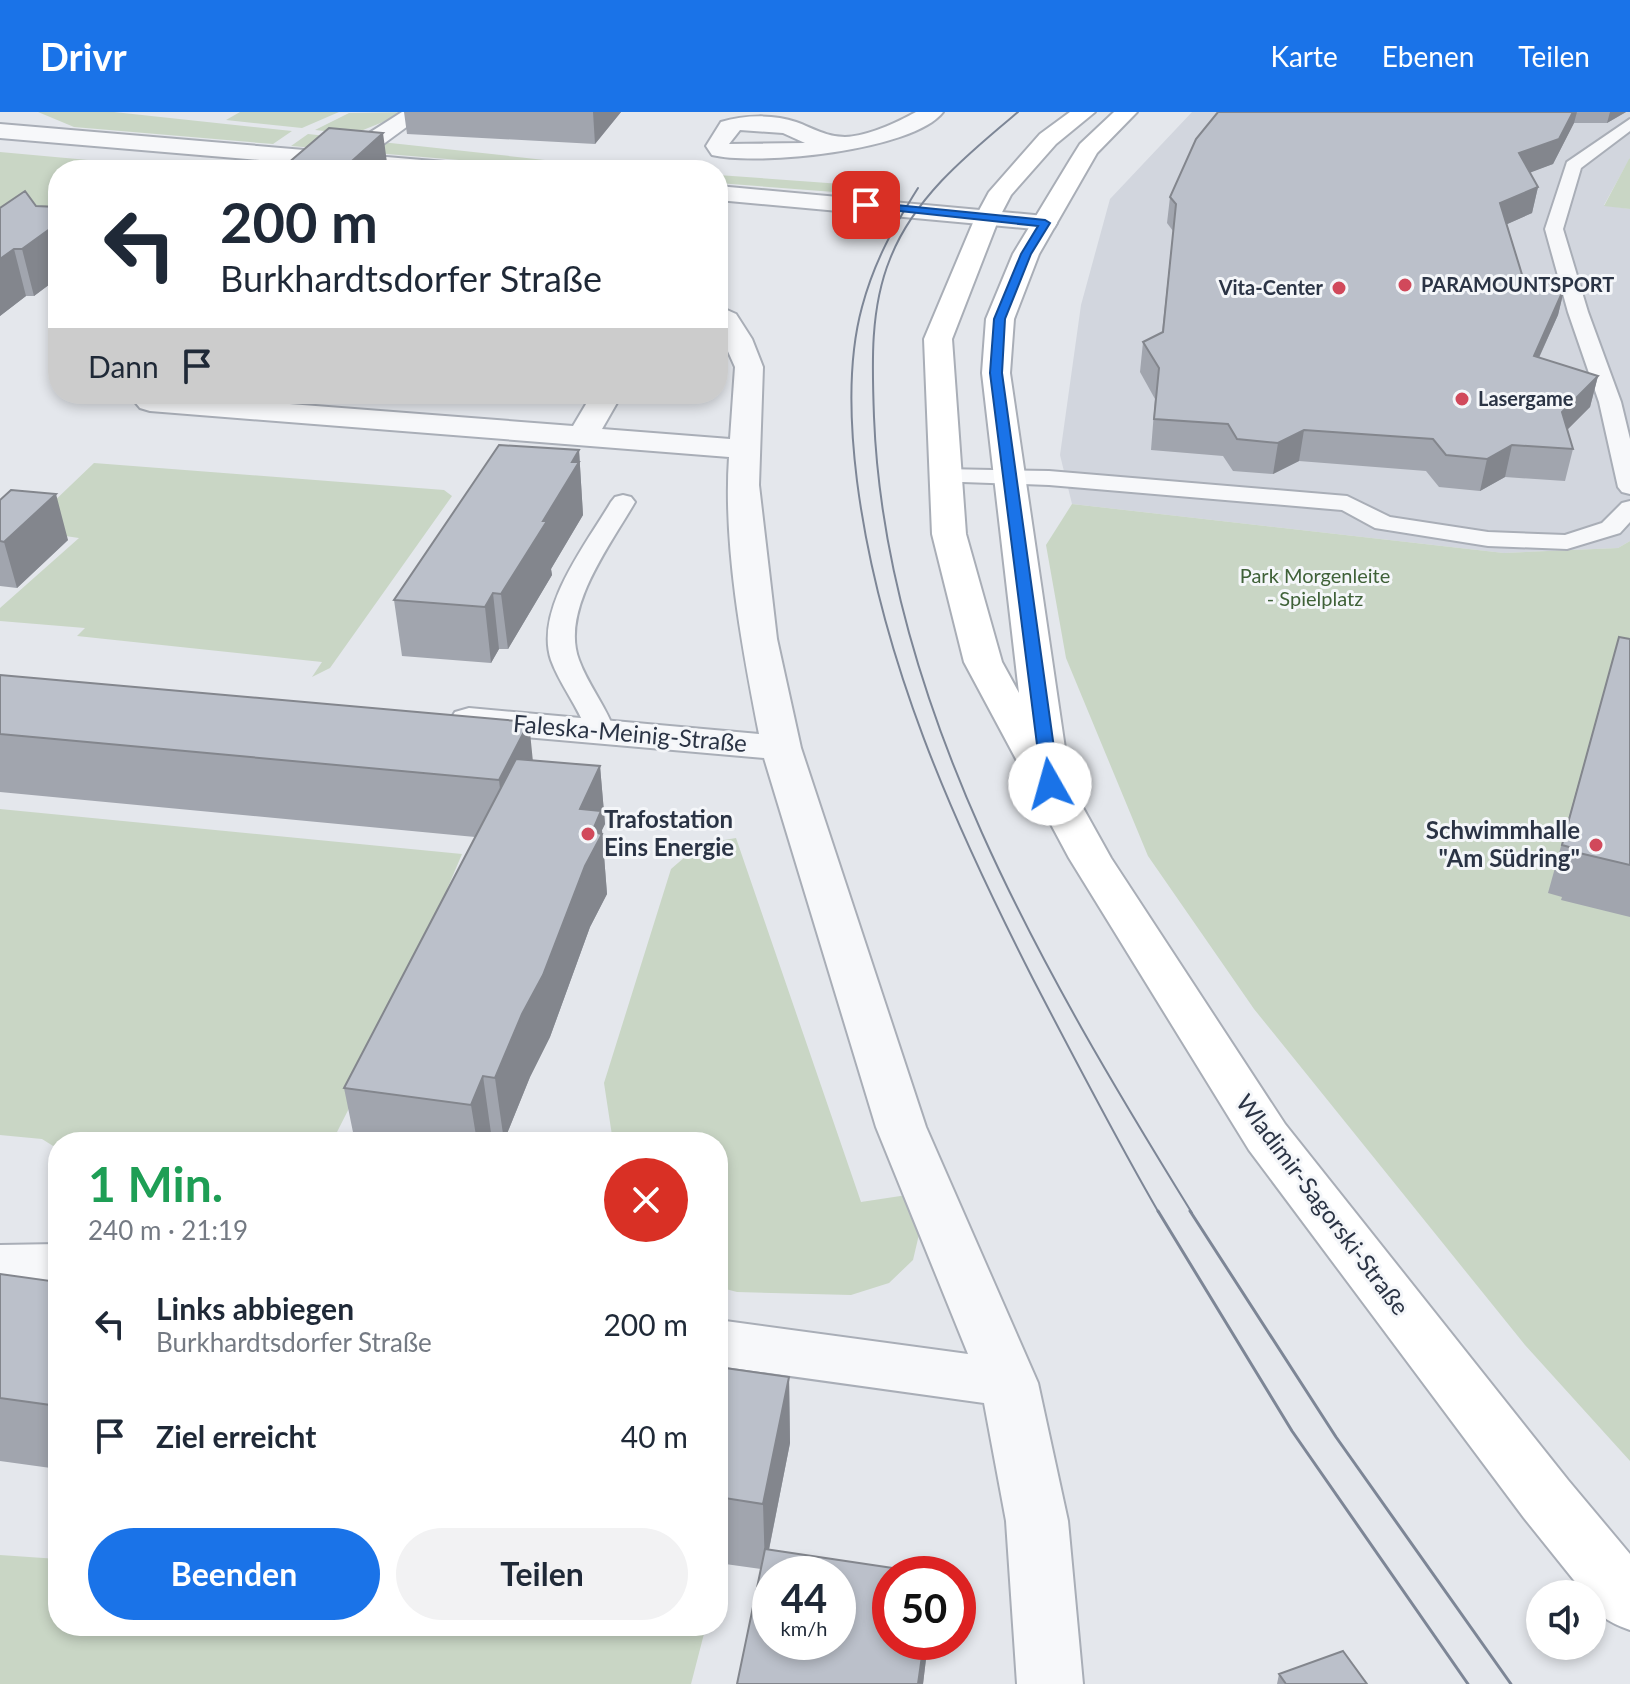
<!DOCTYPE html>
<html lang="de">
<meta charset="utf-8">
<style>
:root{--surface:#fff;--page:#f2f2f3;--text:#1f2937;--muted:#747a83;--accent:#1a73e8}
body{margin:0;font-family:Lato,sans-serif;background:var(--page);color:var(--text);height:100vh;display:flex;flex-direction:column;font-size:30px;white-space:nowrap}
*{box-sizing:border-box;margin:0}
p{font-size:26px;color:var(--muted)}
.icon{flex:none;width:44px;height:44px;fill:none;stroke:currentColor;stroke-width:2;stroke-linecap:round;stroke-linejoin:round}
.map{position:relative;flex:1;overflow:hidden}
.side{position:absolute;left:48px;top:1020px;width:680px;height:504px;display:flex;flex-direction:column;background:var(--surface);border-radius:32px;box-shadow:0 4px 12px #0003}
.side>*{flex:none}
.guide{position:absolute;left:48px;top:48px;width:680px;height:244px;border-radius:32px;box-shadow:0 4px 12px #0003;background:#fff;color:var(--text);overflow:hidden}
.buttons{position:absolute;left:1526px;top:1468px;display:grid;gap:16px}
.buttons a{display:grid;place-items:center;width:80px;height:80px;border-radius:50%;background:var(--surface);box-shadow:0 4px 12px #0003;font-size:40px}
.speed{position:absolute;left:752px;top:1444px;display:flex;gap:16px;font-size:40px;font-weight:700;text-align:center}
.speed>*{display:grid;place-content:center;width:104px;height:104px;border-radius:50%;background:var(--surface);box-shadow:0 4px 12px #0003;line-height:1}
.speed small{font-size:20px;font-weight:400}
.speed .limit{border:12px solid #d22;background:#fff;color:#111}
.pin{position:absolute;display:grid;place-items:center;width:68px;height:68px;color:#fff;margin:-34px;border-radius:16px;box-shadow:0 4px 12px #0006}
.me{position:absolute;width:88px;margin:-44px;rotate:353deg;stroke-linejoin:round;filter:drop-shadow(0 0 6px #0008)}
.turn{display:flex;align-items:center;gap:28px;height:168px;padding:0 40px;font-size:36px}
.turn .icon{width:104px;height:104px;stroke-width:2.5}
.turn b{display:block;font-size:56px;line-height:68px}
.then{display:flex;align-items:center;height:76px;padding:0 40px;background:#0003;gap:16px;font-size:30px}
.round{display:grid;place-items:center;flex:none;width:84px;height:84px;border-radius:42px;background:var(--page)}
.head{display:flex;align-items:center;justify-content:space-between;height:136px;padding:0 40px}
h1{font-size:48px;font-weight:700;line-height:60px;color:#1e9e55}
.button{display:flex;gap:16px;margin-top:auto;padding:16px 40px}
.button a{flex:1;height:92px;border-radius:48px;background:var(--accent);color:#fff;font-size:32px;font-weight:700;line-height:92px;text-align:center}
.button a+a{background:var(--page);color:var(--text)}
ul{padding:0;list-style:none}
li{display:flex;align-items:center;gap:24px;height:112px;padding:0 40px}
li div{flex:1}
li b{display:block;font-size:30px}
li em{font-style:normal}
header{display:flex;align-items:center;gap:48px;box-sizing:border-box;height:112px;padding:0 40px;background:var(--accent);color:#fff}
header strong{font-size:38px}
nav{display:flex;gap:44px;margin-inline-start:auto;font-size:28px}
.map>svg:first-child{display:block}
</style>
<header>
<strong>Drivr</strong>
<nav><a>Karte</a><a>Ebenen</a><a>Teilen</a></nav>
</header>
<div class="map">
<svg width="1630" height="1572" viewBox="0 0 1630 1572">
<rect width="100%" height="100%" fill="#e4e7ec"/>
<path fill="#d2d6de" d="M 1192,0 L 1630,0 L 1630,46 L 1604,93 L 1630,97 L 1630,429 L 1618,436 L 1504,441 L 1072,392 L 1060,343 L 1081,193 L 1110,87 Z"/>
<path fill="#c9d6c5" d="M 38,0 L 114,0 L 292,19 L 273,32 L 74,15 Z
M 240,0 L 339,0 L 302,16 L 226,8 Z
M 408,0 L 353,22 L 315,18 L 349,1 Z
M 308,22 L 637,58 L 579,58 L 291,34 Z
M 0,40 L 198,58 L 58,58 L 58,121 L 0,116 Z
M 1630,46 L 1630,97 L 1604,94 L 1629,47 Z
M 718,63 L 869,74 L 871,76 L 867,81 L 860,82 L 718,71 Z
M 94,351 L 444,378 L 452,384 L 330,556 L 312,565 L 322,550 L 77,524 L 85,516 L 0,509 L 0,496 L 79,426 L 24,418 Z
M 1072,392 L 1504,441 L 1618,436 L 1630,429 L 1630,1349 L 1525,1233 L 1254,897 L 1148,744 L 1066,546 L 1046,433 Z
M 0,697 L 462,742 L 437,801 L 441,814 L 332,1030 L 58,1030 L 58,1037 L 42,1027 L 0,1023 Z
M 736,726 L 861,1090 L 907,1083 L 921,1114 L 913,1148 L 889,1171 L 851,1183 L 737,1180 L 718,1175 L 718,1030 L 613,1030 L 604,971 L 671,757 L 700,732 Z
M 0,1443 L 58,1447 L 58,1514 L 706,1514 L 691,1572 L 0,1572 Z"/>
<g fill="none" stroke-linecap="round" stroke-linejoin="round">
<g stroke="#a9aeb7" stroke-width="4">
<path id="lane" d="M 1630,7 L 1630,19 L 1581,56 L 1563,117 L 1588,200 L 1621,290 L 1630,327 L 1630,382 L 1622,380 L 1618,375 L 1599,290 L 1568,200 L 1545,117 L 1567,50 Z
M 943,357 L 1049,359 L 1347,384 L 1390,405 L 1488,420 L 1565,423 L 1602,411 L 1622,391 L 1630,389 L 1630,410 L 1620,421 L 1567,437 L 1488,434 L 1375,416 L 1342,398 L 1049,373 L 935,369 L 931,364 L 935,359 Z
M 623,383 L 631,385 L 635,390 C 611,432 560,498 579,548 C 588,573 606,594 615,620 L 611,626 L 601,629 L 591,626 L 587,620 C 578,594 560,573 551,548 C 534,497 587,431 611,390 L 615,385 Z"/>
</g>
<g stroke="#a9aeb7" stroke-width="4">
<path id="street" d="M 402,0 L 427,0 L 382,33 L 366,33 L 363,28 L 366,23 Z
M 916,0 L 943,0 C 913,39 758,54 712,43 L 706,34 L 721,10 C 744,3 774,2 796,10 C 813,16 826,25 845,25 C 868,24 896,11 916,0 ZM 740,18 L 783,21 L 805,31 L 729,32 Z
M 0,12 L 457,51 L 465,53 L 468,58 L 377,58 L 0,26 Z
M 718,74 L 1045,104 L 1054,106 L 1057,111 L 1054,116 L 1045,118 L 718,88 Z
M 718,194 L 736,202 L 752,227 L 763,255 L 759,373 L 777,527 L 801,636 L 926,1015 L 1038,1271 L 1068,1409 L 1083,1572 L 1017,1572 L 1006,1409 L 984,1291 L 718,1254 L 718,1208 L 968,1242 L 876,1015 L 764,646 L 469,620 L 455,616 L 450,608 L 455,600 L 469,596 L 759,622 C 742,535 723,434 729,345 L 150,299 L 140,296 L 135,290 L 140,284 L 161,282 L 573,314 L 592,282 L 622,282 L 602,317 L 730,327 L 735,255 L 718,217 Z
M 58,1132 L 58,1174 L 0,1175 L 0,1133 Z"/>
</g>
<g stroke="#a9aeb7" stroke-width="4">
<path id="secondary" d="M 1070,0 L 1095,0 L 1056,32 L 1011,83 L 999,106 L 952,227 L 966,422 L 1002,550 L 1019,581 L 982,261 L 986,207 L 1013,142 L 1070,48 L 1080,32 L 1114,0 L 1137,0 L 1097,41 L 1039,142 L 1014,207 L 1010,261 L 1067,650 L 1062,658 L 1111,746 L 1285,1012 L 1568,1368 L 1630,1442 L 1630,1518 C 1613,1512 1592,1503 1592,1482 L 1585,1482 L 1524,1406 L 1249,1038 L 1069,746 L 964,550 L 932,422 L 924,227 L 975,106 L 989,80 L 1040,22 Z"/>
</g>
<use href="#lane" fill="#f7f8fa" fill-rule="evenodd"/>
<use href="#street" fill="#f7f8fa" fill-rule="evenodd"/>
<use href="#secondary" fill="#fff" fill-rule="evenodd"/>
<path stroke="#7d8696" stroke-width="2" d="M 1018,0 C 969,41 914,85 890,147 C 870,196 872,252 874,305 C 885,591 1045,863 1192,1101
M 918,76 C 893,116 874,150 862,195 C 847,250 850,313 857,369 C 880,547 953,710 1033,867 C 1074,946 1115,1025 1159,1101"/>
<path stroke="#7d8696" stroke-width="3" d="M 1158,1099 L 1292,1319 L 1468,1572
M 1190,1099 L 1336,1325 L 1511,1572"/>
</g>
<path fill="#a1a5ae" d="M 404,0 L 621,0 L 595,32 L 407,22 Z
M 1218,0 L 1626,0 L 1607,11 L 1574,11 L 1553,52 L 1530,60 L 1538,75 L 1532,101 L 1507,112 L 1524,169 L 1565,174 L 1558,203 L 1539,246 L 1598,264 L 1590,295 L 1567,318 L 1573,337 L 1565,369 L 1505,365 L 1480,379 L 1439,375 L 1426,359 L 1299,349 L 1273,362 L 1233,359 L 1223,344 L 1151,338 L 1155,287 L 1140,260 L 1143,230 L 1162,220 L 1173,119 L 1167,111 L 1170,85 Z
M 36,94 L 58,95 L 58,166 L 34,184 L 26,184 L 0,204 L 0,96 Z
M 579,338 L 583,403 L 551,457 L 552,463 L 508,537 L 499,537 L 491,551 L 402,544 L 394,488 Z
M 0,388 L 68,428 L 17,476 L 0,474 Z
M 1619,525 L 1630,527 L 1630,805 L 1561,788 L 1562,785 L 1548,781 Z
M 0,563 L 533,649 L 600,654 L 605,712 L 602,718 L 607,782 L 590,815 L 550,925 L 530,965 L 504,1029 L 492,1028 L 491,1030 L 355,1030 L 344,976 L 475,725 L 0,680 Z
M 0,1162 L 58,1170 L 58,1357 L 0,1349 Z
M 718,1255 L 789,1265 L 790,1331 L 769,1438 L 890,1530 L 928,1530 L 923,1572 L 737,1572 L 761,1457 L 718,1451 Z
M 1279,1562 L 1367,1572 L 1277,1572 Z"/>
<path fill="#83868d" d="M 593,0 L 621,0 L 595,32 Z
M 1573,0 L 1577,0 L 1574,11 L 1553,52 L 1513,67 L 1519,41 Z
M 1610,0 L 1626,0 L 1607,11 Z
M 383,21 L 388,58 L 342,58 Z
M 1538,75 L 1532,101 L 1494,118 L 1500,91 Z
M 58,111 L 58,166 L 34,184 L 22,137 Z
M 14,137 L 26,184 L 0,204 L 0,147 Z
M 1565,174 L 1558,203 L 1526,274 L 1534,244 Z
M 1598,264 L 1590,295 L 1554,331 L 1562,300 Z
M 1304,318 L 1299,349 L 1273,362 L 1278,331 Z
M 1512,333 L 1505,365 L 1480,379 L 1487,347 Z
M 579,338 L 583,403 L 551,457 L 552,463 L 508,537 L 501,482 Z
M 56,382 L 68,428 L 17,476 L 4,430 Z
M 493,481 L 499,537 L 491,551 L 485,495 Z
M 529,610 L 535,670 L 506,728 L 499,668 Z
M 600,654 L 605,712 L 602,718 L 607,782 L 590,815 L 550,925 L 530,965 L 504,1029 L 495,966 L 580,697 Z
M 483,964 L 492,1028 L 491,1030 L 477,1030 L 471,993 Z
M 789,1265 L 790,1331 L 765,1457 L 763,1392 Z
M 924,1530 L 928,1530 L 923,1572 L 918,1572 Z"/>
<path fill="#bbc0ca" stroke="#83868d" stroke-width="2" fill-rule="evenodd" d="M 1218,0 L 1573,0 L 1559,27 L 1519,41 L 1538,75 L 1500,91 L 1524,169 L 1565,174 L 1534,244 L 1598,264 L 1562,300 L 1573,337 L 1512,333 L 1487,347 L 1446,343 L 1433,327 L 1304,318 L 1278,331 L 1237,327 L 1228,312 L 1154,307 L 1159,256 L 1143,230 L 1163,220 L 1176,92 L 1170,85 L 1196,27 Z
M 329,16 L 383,21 L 342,58 L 280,58 Z
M 25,79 L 36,94 L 58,95 L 58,111 L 22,137 L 14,137 L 0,147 L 0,96 Z
M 499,333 L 579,338 L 572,350 L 579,350 L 543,409 L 547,409 L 501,482 L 493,481 L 485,495 L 394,488 Z
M 11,378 L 56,382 L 4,430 L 0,429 L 0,388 Z
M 1619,525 L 1630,527 L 1630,753 L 1575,740 L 1576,737 L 1562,733 Z
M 0,563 L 529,610 L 499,668 L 0,622 Z
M 516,647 L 600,654 L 580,697 L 601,699 L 592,720 L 602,722 L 585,754 L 543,863 L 522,902 L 495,966 L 483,964 L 471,993 L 344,976 Z
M 0,1162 L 58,1170 L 58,1294 L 0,1286 Z
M 718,1255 L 789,1265 L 763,1392 L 718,1385 Z
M 765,1437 L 933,1462 L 890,1462 L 890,1530 L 924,1530 L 918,1572 L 737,1572 ZM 770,1462 L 838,1462 L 838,1530 L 770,1530 Z
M 1343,1539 L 1367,1572 L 1286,1572 L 1279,1562 Z"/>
<path fill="#1a73e8" stroke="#114b97" stroke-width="2" d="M 866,90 L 1045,108 L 1050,111 L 1031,142 L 1005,207 L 1002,261 L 1059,672 L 1056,676 L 1044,676 L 1042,672 L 990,261 L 994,207 L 1021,142 L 1038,114 L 862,95 Z"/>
<g fill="#d1495b" stroke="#f4f6f9" stroke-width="3">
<circle cx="1405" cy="173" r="8"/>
<circle cx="1339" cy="176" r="8"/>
<circle cx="1462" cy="287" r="8"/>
<circle cx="588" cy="722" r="8"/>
<circle cx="1596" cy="733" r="8"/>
</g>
<g text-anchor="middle" stroke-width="6" stroke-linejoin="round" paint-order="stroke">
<g font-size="20" font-weight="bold" fill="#2b3445" stroke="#f4f6f9" text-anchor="start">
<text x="1421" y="180">PARAMOUNTSPORT</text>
<text x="1323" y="183" text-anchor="end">Vita-Center</text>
<text x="1478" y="294">Lasergame</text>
</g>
<g font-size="20" fill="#3f6138" stroke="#f4f6f9">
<text x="1315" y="471">Park Morgenleite<tspan x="1315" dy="23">- Spielplatz</tspan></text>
</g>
<g font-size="24" fill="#2b3445" stroke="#f4f6f9">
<text transform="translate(630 622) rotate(5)" y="8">Faleska-Meinig-Straße</text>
<text transform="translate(1322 1093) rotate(53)" y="8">Wladimir-Sagorski-Straße</text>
</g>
<g font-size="24" font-weight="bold" fill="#2b3445" stroke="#f4f6f9" text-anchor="start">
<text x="604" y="716">Trafostation<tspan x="604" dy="28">Eins Energie</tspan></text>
<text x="1580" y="727" text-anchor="end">Schwimmhalle<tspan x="1580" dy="28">"Am Südring"</tspan></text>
</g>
</g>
</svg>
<div class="buttons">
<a><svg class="icon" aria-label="sound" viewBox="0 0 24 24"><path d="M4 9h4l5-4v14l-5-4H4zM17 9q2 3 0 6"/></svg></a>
</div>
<div class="speed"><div>44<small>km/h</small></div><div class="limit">50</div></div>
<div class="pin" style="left:866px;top:93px;background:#d93025"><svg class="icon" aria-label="arrive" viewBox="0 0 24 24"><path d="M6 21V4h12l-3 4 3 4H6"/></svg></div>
<svg class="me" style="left:1050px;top:672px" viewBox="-20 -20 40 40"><circle r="19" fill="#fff"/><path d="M0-13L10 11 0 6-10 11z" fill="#1a73e8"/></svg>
<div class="guide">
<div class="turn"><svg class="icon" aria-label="left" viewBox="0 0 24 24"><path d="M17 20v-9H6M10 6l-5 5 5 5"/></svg><div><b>200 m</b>Burkhardtsdorfer Straße</div></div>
<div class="then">Dann<svg class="icon" aria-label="arrive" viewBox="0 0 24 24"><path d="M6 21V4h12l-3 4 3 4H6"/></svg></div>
</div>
<section class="side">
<div class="head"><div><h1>1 Min.</h1><p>240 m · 21:19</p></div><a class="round" style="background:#d93025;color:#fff"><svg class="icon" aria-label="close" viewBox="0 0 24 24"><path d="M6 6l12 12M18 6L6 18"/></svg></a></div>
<ul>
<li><svg class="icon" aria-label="left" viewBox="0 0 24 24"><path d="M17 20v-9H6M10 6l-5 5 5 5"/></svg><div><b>Links abbiegen</b><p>Burkhardtsdorfer Straße</p></div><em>200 m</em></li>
<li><svg class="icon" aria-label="arrive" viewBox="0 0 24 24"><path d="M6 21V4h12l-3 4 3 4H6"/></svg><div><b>Ziel erreicht</b></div><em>40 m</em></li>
</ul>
<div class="button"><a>Beenden</a><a>Teilen</a></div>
</section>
</div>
